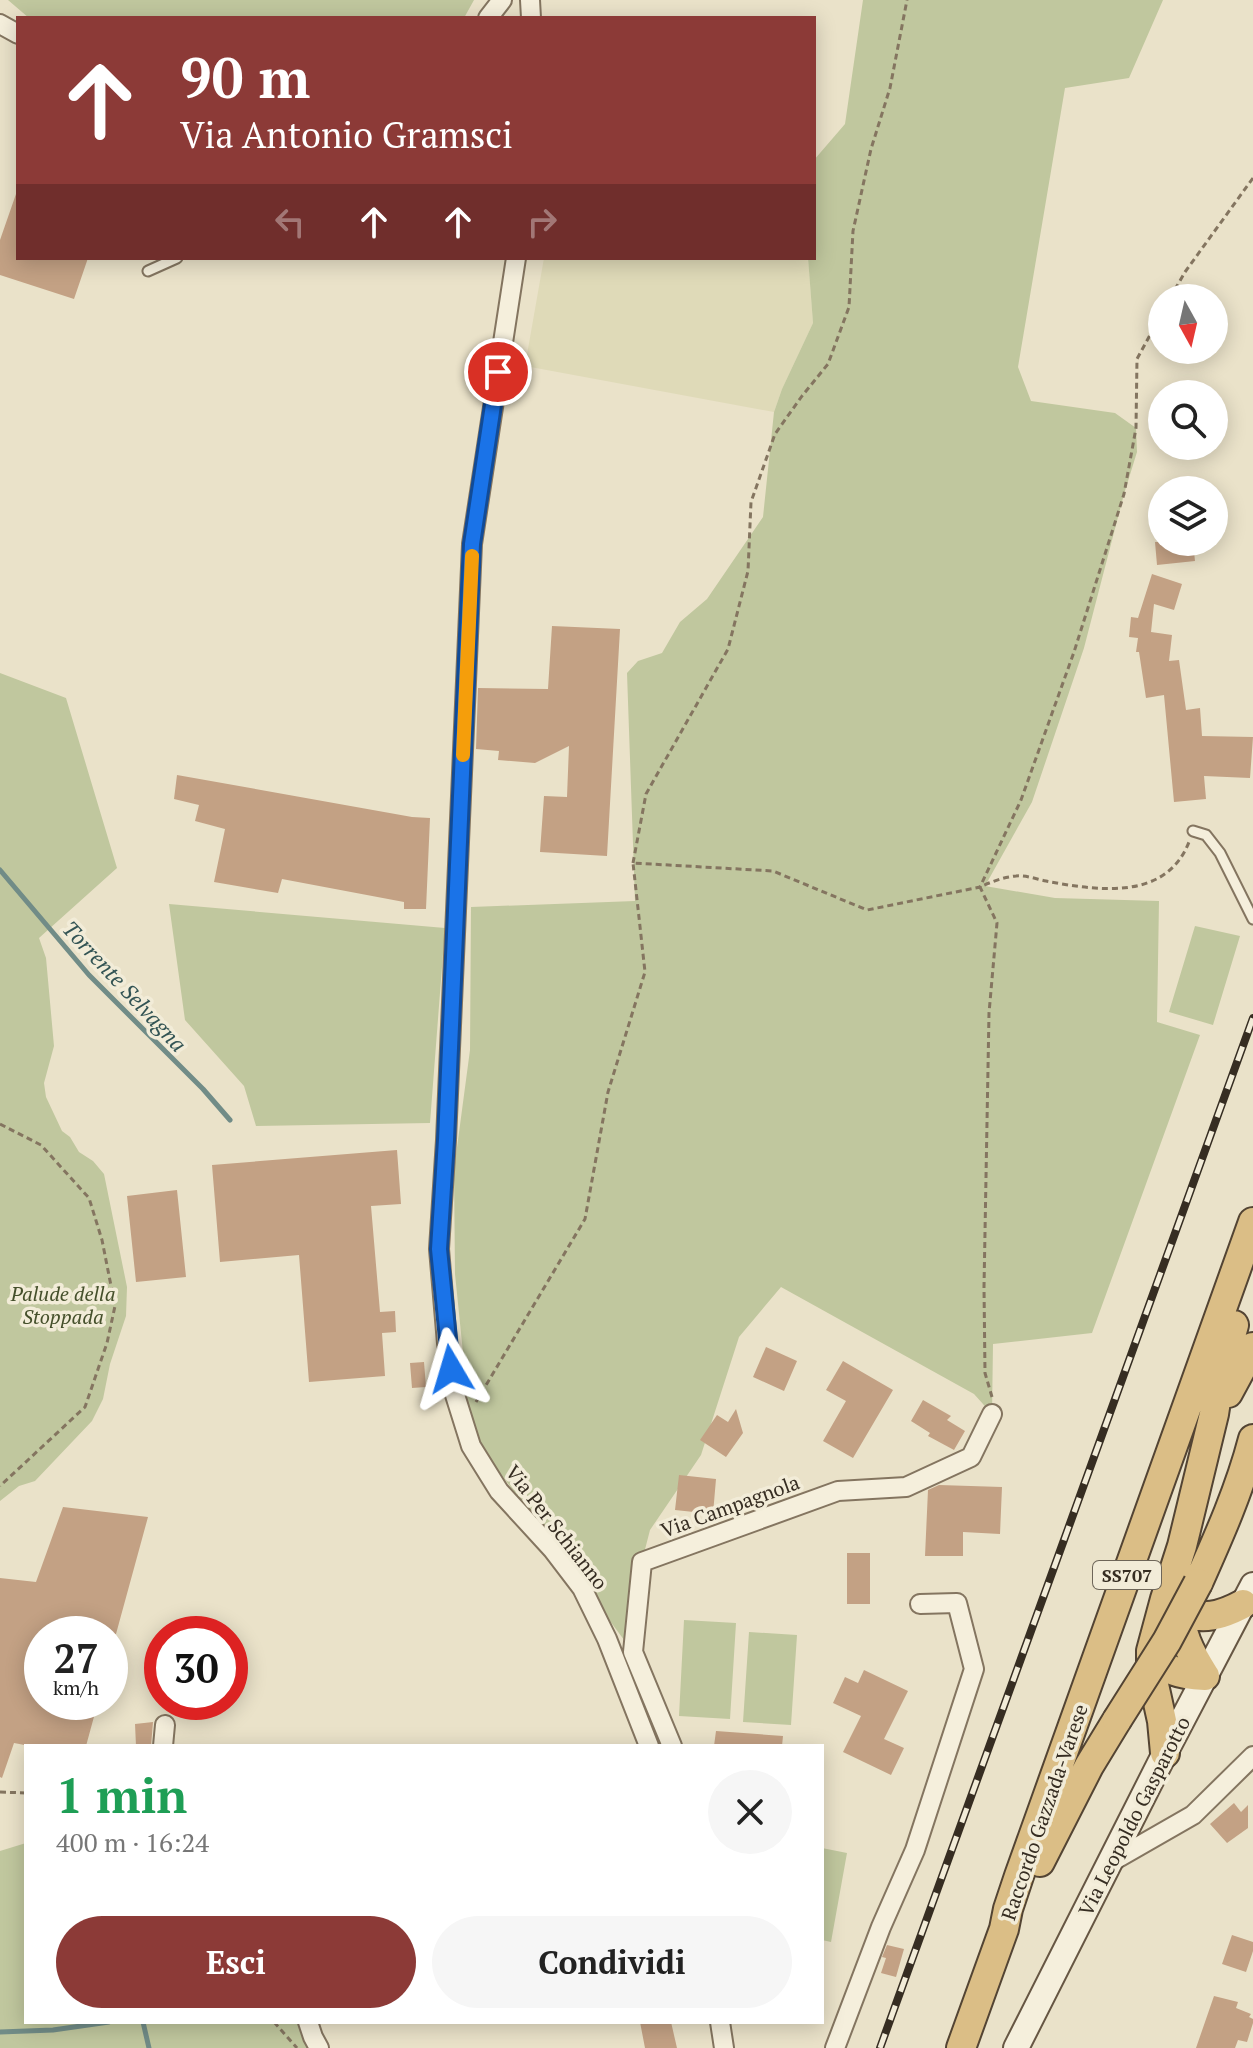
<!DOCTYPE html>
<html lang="it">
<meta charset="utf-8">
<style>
:root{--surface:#fff;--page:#f6f6f6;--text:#222;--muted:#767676;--accent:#8c3a37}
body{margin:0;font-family:"PT Serif",serif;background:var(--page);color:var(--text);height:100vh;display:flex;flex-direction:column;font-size:30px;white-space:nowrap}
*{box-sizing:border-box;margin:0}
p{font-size:26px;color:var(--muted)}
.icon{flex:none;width:44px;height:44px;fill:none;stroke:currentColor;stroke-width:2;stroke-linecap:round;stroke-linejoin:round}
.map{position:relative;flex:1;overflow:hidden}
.side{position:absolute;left:24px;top:1744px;width:800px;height:280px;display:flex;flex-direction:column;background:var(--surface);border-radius:0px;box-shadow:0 4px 20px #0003}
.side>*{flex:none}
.hud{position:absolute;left:16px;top:16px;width:800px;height:244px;border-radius:0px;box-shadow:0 4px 20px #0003;background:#8c3a37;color:#fff;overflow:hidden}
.needle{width:52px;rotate:172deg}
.tools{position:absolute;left:1148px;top:284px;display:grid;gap:16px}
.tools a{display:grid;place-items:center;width:80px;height:80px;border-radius:50%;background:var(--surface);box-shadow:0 4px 20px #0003;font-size:40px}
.speed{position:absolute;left:24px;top:1616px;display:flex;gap:16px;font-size:40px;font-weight:700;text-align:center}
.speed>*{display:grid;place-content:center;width:104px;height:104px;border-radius:50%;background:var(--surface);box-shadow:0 4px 20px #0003;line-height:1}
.speed small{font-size:20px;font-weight:400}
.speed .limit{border:12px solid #d22;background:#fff;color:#111}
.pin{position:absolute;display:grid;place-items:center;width:68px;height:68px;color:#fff;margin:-34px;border:4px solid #fff;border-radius:50%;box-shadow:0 2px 8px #0007}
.me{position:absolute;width:88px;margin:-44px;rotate:353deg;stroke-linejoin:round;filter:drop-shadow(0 0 6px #0008)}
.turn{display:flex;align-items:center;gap:28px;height:168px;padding:0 32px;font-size:36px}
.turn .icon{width:104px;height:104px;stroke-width:2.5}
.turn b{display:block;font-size:56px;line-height:68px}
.lanes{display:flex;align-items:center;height:76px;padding:0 32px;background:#0003;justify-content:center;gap:40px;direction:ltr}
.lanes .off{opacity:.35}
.round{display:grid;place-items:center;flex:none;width:84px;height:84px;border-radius:42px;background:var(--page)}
.headline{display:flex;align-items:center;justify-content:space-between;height:136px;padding:0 32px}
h1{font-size:48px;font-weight:700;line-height:60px;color:#1e9e55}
.primary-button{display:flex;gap:16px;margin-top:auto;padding:16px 32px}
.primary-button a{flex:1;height:92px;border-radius:48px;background:var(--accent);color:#fff;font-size:32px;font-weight:700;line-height:92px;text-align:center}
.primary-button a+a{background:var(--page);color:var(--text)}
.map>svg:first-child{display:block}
.farmland{fill:#dfdab8}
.green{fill:#c0c79e}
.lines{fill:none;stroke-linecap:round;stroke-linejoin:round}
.stream{stroke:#718c87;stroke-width:5}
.building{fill:#c3a184}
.service-casing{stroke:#847560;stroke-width:13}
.minor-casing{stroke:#847560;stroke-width:22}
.secondary-casing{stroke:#665643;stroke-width:28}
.trunk-casing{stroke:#534433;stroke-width:32}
.path{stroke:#847560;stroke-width:3;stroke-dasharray:6 4;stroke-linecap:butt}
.service{stroke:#f5efdc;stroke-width:9}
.minor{stroke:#f5efdc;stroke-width:18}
.secondary{stroke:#f5efdc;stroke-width:24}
.trunk{stroke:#dbbe86;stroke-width:28}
.rail-casing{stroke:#362d22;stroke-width:8}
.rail{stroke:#f2ecd8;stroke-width:5;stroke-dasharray:15;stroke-linecap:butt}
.trunk-bridge-casing{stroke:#534433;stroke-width:32;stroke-linecap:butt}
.trunk-bridge{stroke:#dbbe86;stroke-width:28}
.route-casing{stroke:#114b97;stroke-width:20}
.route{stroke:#1a73e8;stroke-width:14}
.slow{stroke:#f59e0b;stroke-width:14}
.labels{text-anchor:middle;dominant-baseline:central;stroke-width:7;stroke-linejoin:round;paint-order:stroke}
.shield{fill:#f2ecd8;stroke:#6e6659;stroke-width:2}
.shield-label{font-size:18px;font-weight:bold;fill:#362d22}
.park-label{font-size:20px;font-style:italic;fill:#45502b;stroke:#f2ecd8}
.street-label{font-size:20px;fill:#362d22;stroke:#f2ecd8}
.water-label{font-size:22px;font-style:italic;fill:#335454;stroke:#f2ecd8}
</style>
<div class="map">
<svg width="1253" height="2048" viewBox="0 0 1253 2048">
<rect width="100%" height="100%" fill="#eae2c9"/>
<!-- farmland -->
<path class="farmland" d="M544 258H808L813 323 782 389 774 412 525 366Z"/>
<!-- green -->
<path class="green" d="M8 0H474L464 18H29Z
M863 0H1163L1129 78 1065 88 1018 367 1031 401 1115 413 1136 428 1137 452 1124 494 1084 648 1032 802 985 886 1055 898 1159 901 1157 1022 1200 1035 1092 1333 993 1344 992 1414 974 1394 781 1287 739 1337 701 1455 650 1530 632 1600 633 1652 463 1423 466 1382 455 1274 454 1170 470 1050 471 907 635 901 627 673 638 661 662 653 680 622 707 599 763 517 774 412 782 389 813 323 808 258H814V160L845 124Z
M0 673 66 698 117 868 39 938 46 958 54 1046 44 1083 46 1097 62 1131 70 1137 79 1152 93 1161 104 1174 127 1287 126 1316 110 1364 103 1399 92 1421 35 1481 19 1486 0 1501Z
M169 904 445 928 430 1123 256 1126 244 1086 185 1020Z
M1195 926 1240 936 1213 1025 1169 1012Z
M684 1620 736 1623 730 1719 679 1716Z
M749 1632 797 1635 791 1725 743 1722Z
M26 1843V2022H311L319 2048H0V1851Z
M822 1848 847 1853 831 1942 822 1940Z"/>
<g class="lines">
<!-- stream -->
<path class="stream" d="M0 870 89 975 203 1089 230 1120
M143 2022 149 2048
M0 2032 53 2030 109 2022"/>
</g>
<!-- building -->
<path class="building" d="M16 194H18V258H88L74 299 0 275V240Z
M1155 542H1193L1195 561 1157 565Z
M1152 574 1182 584 1174 610 1154 604 1151 632 1172 635 1169 661 1179 660 1186 710 1200 708 1202 736 1253 737 1250 778 1204 776 1206 799 1174 802 1164 695 1146 698 1139 652H1136L1138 638 1129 637 1131 617 1138 618Z
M552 626 620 629 607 856 540 852 544 796 567 797 569 746 535 763 498 760 499 751 476 749 478 688 548 689Z
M177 775 412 817 430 818 426 909H404V902L282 879 278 893 214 882 225 829 195 821 199 805 174 799Z
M397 1150 401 1204 371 1206 380 1312 395 1311 396 1332 382 1333 385 1376 309 1382 299 1255 220 1262 212 1165Z
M177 1190 186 1277 136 1282 127 1196Z
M766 1347 797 1361 784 1391 753 1377Z
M843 1361 893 1390 853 1458 823 1441 846 1401 826 1390Z
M424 1362 426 1387 412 1388 410 1363Z
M923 1400 951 1416 947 1420 965 1431 954 1450 928 1436 930 1433 911 1421Z
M736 1409 743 1433 726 1457 700 1440 717 1415 728 1422Z
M679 1475 716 1479 713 1514 675 1510Z
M939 1485 1002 1487 1000 1534 963 1532V1556H925L928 1490Z
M63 1507 148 1517 116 1634H42V1702H98L86 1746H30L14 1743 2 1778 0 1777V1578L36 1582Z
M847 1553H870V1604H847Z
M864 1670 908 1691 884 1739 904 1748 891 1775 843 1752 861 1716 833 1703 845 1677 858 1683Z
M153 1722 151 1746H136L135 1724Z
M716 1731 783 1736 782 1746H714Z
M1234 1803 1241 1812 1248 1805V1828L1227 1843 1210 1824Z
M1232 1935 1253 1942V1951L1246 1972 1222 1964Z
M887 1945 904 1949 896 1977 881 1973 886 1958 882 1957Z
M1214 1996 1238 2002 1236 2008 1251 2014 1249 2017 1253 2019V2023L1247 2042 1238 2040 1235 2048H1196Z
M640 2022H671L677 2048H645Z"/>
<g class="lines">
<!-- service casing -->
<g class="service-casing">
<path id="service" d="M148 271 177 258
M1193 831 1206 835 1220 853 1253 919"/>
</g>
<!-- minor casing -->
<g class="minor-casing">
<path id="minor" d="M530 0 531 18
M488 18 502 0
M0 24 18 34
M516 258 472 544 446 1140 439 1249 447 1343 455 1395 471 1446 499 1491 553 1550 582 1588 607 1639 649 1746
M163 1746 165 1725
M672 1746 633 1652 642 1562 838 1491 906 1487 971 1457 992 1414
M1111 1862 1193 1815 1253 1756
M308 2022 313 2037 319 2048
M720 2022 724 2048
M835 2048 881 1927 915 1850 974 1669 957 1603 920 1604"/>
</g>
<!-- secondary casing -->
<g class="secondary-casing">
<path id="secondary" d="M1016 2048 1165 1753 1253 1585"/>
</g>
<!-- trunk casing -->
<g class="trunk-casing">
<path id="trunk" d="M1228 1393 1253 1347
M1198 1583C1219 1536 1240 1489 1253 1439
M1179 1603C1180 1633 1189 1651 1205 1676
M1180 1610C1201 1622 1223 1615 1243 1604
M1151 1651C1164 1672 1182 1675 1205 1676
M1165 1753 1162 1721 1151 1671V1651L1165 1599 1182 1546 1214 1414 1220 1375 1234 1325
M1040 1862 1089 1766 1117 1720
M961 2048 1004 1929 1008 1909 1019 1876 1253 1222"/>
</g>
<!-- path -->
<path class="path" d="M1170 298 1185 272 1253 178
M633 863 646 794 728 649 748 571 751 502 775 434 802 396 828 364 849 307 853 231 871 149 890 88 907 0
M0 1124 41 1145 89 1198 102 1240 115 1306 107 1343 85 1407 0 1486
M992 1397 985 1373 984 1287 989 1013 997 923 980 887C991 882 1003 877 1016 876 1026 875 1036 879 1046 881 1098 891 1166 901 1189 842
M476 1402 585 1219 608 1092 645 972 633 863 773 871 867 910 980 887 1021 800 1074 652 1124 494 1136 428 1137 359 1162 313
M0 1792 26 1793
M274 2022 297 2048"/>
<!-- service -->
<use href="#service" class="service"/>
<!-- minor -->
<use href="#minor" class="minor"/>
<!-- secondary -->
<use href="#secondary" class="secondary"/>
<!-- trunk -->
<use href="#trunk" class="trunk"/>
<!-- rail casing -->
<g class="rail-casing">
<path id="rail" d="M880 2048 1253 1018"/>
</g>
<!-- rail -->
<use href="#rail" class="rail"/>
<!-- trunk-bridge casing -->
<g class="trunk-bridge-casing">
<path id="trunk-bridge" d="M1117 1720 1167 1641 1198 1583"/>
</g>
<!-- trunk-bridge -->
<use href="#trunk-bridge" class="trunk-bridge"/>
</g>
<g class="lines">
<!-- route casing -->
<g class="route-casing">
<path id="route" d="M451 1369 439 1249 446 1140 472 544 498 372"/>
</g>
<!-- route -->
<use href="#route" class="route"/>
<!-- slow -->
<path class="slow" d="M463 755 472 556"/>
</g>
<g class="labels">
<!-- shield labels -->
<rect class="shield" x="1093" y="1561" width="68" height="28" rx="6"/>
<g class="shield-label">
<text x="1127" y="1575">SS707</text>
</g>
<!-- park labels -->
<g class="park-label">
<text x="63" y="1293">Palude della<tspan x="63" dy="23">Stoppada</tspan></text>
</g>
<!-- street labels -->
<g class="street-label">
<text transform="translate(730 1506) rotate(-20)">Via Campagnola</text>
<text transform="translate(557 1527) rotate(52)">Via Per Schianno</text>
<text transform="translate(1044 1812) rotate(-71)">Raccordo Gazzada-Varese</text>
<text transform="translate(1134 1816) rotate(-63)">Via Leopoldo Gasparotto</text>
</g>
<!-- water labels -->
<g class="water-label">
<text transform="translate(125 986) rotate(47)">Torrente Selvagna</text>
</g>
</g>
</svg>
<div class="tools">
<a><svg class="needle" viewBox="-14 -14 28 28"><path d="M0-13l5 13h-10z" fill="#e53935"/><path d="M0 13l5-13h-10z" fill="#767676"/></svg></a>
<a><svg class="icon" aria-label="search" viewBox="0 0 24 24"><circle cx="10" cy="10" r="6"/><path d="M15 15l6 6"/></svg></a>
<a><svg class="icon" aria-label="layers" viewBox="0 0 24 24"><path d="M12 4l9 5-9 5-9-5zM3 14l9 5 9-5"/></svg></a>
</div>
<div class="speed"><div>27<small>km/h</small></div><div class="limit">30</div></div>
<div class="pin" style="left:498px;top:372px;background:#d93025"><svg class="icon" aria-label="arrive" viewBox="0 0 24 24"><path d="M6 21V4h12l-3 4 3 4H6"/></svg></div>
<svg class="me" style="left:451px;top:1369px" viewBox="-20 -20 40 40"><path d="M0-17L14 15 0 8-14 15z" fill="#1a73e8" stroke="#fff" stroke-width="4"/></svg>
<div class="hud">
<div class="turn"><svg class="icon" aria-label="ahead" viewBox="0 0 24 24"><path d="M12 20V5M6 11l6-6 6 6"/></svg><div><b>90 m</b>Via Antonio Gramsci</div></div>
<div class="lanes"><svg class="icon off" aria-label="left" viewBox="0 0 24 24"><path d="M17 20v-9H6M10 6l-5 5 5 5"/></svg><svg class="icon" aria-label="ahead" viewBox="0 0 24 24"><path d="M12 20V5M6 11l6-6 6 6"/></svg><svg class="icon" aria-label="ahead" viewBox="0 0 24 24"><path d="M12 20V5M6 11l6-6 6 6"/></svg><svg class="icon off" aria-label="right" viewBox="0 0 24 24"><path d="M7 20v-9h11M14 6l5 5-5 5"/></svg></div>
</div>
<section class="side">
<div class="headline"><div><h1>1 min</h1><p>400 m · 16:24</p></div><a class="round"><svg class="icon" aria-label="close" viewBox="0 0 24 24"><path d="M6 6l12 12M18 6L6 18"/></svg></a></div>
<div class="primary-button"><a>Esci</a><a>Condividi</a></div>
</section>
</div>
